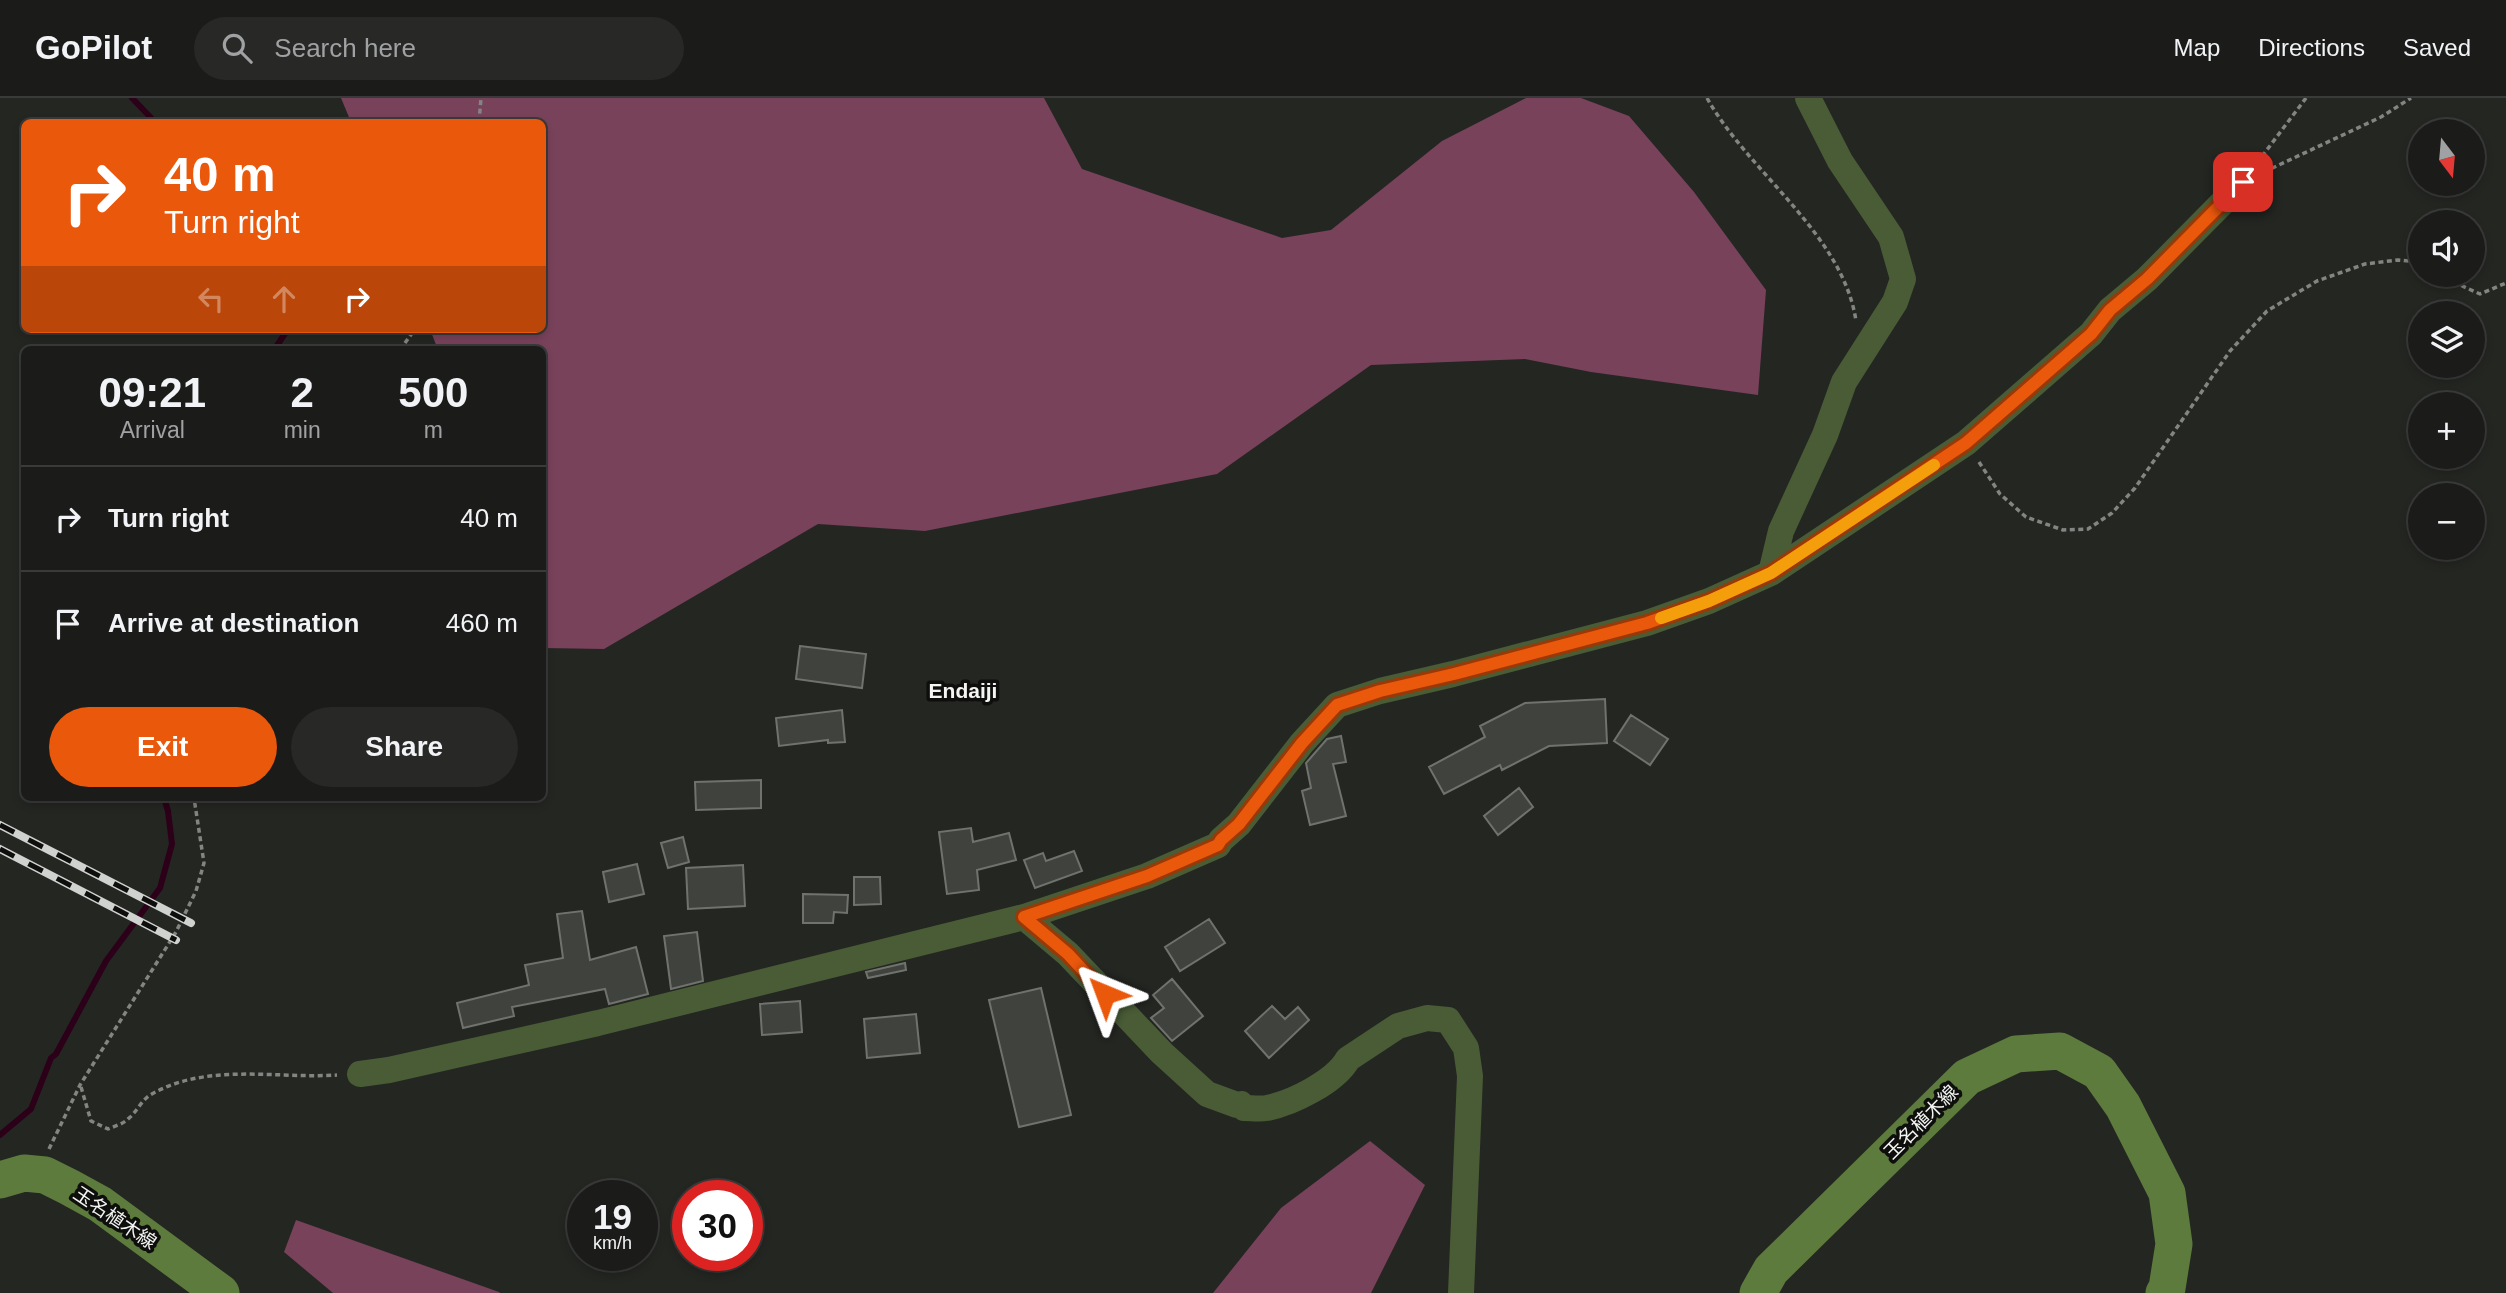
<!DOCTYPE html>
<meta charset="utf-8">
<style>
:root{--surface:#1b1c1a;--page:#282927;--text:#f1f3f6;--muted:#a0a1a2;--line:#393a39;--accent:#ea580c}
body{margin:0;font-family:Arial,"Noto Sans JP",sans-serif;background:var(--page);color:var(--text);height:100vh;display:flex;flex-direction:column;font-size:26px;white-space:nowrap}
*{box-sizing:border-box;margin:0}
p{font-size:23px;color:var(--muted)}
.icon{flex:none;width:38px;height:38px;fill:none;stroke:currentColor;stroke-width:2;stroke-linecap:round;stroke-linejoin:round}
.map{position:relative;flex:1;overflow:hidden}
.sheet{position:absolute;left:21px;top:248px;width:525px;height:455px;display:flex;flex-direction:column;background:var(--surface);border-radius:10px;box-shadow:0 4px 10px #0003,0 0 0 2px var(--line)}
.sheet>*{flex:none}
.guide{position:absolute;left:21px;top:21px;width:525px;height:214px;border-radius:10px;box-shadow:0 4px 10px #0003,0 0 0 2px var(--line);background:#ea580c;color:#fff;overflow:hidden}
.needle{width:46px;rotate:164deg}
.fabs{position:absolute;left:2408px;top:21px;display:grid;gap:14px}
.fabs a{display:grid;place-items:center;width:77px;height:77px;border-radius:50%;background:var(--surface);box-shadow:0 4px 10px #0003,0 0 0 2px var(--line);font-size:35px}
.speed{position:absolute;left:567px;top:1082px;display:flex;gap:14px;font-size:35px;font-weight:700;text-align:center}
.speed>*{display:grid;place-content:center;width:91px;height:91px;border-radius:50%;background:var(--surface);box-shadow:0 4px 10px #0003,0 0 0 2px var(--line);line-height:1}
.speed small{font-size:18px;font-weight:400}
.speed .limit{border:10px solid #d22;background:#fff;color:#111}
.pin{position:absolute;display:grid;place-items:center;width:60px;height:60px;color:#fff;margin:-30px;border-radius:14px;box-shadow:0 4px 10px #0006}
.me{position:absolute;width:77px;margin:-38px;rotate:316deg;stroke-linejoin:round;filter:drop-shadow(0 0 5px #0008)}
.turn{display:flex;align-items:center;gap:24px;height:147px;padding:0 28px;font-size:32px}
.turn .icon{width:91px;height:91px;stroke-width:2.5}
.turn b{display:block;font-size:49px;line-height:60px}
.lanes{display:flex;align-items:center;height:66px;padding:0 28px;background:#0003;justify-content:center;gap:35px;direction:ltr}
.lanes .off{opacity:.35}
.eta{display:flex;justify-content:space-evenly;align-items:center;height:119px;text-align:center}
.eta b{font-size:42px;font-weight:600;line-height:49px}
.cta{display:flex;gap:14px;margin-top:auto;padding:14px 28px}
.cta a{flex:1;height:80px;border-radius:42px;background:var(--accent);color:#fff;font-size:28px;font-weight:600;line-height:80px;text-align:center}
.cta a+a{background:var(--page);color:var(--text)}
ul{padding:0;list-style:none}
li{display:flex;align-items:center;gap:21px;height:105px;padding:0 28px;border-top:2px solid var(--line)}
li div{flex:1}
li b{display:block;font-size:26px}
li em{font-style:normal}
header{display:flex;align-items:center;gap:42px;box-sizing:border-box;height:98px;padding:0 35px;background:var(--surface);border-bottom:2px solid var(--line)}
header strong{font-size:33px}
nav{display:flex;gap:38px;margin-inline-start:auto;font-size:24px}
.search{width:490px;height:63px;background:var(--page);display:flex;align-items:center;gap:18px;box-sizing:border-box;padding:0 24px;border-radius:38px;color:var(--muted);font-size:26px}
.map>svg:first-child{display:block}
.forest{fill:#78425a}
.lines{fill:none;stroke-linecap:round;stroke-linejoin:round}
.stream{stroke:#2c0018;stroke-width:6}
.building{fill:#40423e;stroke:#6f726d;stroke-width:2}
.path{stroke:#838582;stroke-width:3.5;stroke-dasharray:5 3.5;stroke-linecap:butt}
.street{stroke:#495c36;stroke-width:26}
.secondary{stroke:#5d7b3c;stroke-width:37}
.rail-casing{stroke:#d0d2cf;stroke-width:8}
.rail{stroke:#0e0f0d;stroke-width:5;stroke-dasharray:16;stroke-linecap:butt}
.route-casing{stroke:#983908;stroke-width:18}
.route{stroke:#ea580c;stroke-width:12}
.slow{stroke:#f59e0b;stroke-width:12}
.labels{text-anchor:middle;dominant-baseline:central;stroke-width:7;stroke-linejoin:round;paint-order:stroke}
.street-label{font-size:19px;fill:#f3f5f2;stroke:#0e0f0d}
.neighbourhood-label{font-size:21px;font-weight:bold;fill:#f3f5f2;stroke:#0e0f0d}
</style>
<header>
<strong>GoPilot</strong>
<div class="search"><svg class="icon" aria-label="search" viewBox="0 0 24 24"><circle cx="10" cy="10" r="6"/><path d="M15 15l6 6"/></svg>Search here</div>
<nav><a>Map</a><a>Directions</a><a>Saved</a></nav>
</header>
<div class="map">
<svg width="2506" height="1195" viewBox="0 0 2506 1195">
<rect width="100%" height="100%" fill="#242622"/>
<!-- forest -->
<path class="forest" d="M341 0H1044L1082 71 1282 140 1331 132 1442 43 1526 0H1581L1629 18 1694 94 1766 192 1758 297 1591 274 1525 261 1371 267 1217 376 925 433 818 426 604 551 543 550 542 252H438L430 231H542V24H351Z
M1370 1043 1425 1087 1371 1195H1213L1281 1110Z
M296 1122 499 1194 500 1195H333L284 1154Z"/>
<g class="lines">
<!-- stream -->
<path class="stream" d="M132 0 155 24
M274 252 288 231
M0 1037 31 1011 51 960 56 956 106 863 160 790 172 746 168 713 164 700"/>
</g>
<!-- building -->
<path class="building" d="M800 548 866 556 862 590 796 581Z
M1605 601 1607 645 1549 648 1502 672 1500 667 1444 696 1429 669 1485 639 1480 628 1525 605Z
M842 612 845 644 828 645V642L779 648 776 620Z
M1631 617 1668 641 1650 667 1614 643Z
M1341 638 1346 664 1333 666 1346 718 1310 727 1302 693 1311 690 1306 665 1327 641Z
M761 682V710L696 712 695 684Z
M1519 690 1533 709 1498 737 1484 718Z
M971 730 973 744 1009 735 1016 762 977 772 979 792 947 796 939 734Z
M683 739 689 764 668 770 661 745Z
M1074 753 1082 773 1035 790 1024 762 1043 755 1046 763Z
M637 766 644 796 609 804 603 774Z
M743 767 745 808 688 811 686 770Z
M854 779H880L881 806 854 807Z
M803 796 848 797 847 815 834 814 833 825H803Z
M582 813 590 862 636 849 648 896 609 906 605 891 512 909 514 918 463 930 457 905 529 887 525 867 563 860 557 816Z
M1209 821 1225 845 1180 873 1165 849Z
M697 834 703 883 671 891 664 838Z
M905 865 906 872 868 880 866 874Z
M1172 881 1203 918 1172 943 1151 920 1164 910 1153 897Z
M1041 890 1071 1017 1019 1029 989 902Z
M800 903 802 934 762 937 760 906Z
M1272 908 1285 921 1298 909 1309 922 1269 960 1245 933Z
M916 916 920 955 867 960 864 921Z"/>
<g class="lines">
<!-- path -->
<path class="path" d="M1707 0C1749 75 1843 136 1856 223
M479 24 481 0
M2257 65 2306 0
M2264 74 2381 19 2411 0
M2448 177 2458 186 2480 196 2506 185
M400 252 415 231
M1979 364 2000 396 2026 419 2063 432 2088 431 2112 415 2135 390 2230 253 2267 213 2317 183 2365 166 2398 162 2420 164
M81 989 91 1023 108 1031C115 1028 123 1026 128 1021 136 1015 141 1003 150 997 207 964 274 981 337 977
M49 1051 80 987 176 834 196 793 204 765 194 700"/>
<!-- street -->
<path class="street" d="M1771 475 1781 433 1825 337 1844 284 1895 204 1903 181 1891 139 1840 63 1808 0
M1024 819 1068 856 1162 955 1207 996 1237 1007 1241 1006 1244 1010C1251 1010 1260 1011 1267 1010 1292 1005 1335 984 1348 961L1398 928 1427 920 1448 922 1466 950 1470 978 1461 1195
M360 976 389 972 598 925 1024 819 1147 778 1218 747 1221 742 1239 726 1302 645 1337 607 1380 593 1453 576 1647 525 1709 503 1771 475 1966 345 2091 236 2110 212 2147 181 2243 84"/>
<!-- secondary -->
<path class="secondary" d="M0 1082 24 1075 45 1077 69 1089 100 1106 221 1195
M1758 1195 1771 1172 1967 979 2016 956 2060 953 2099 974 2123 1008 2167 1095 2174 1146 2167 1190 2164 1195"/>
<!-- rail casing -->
<g class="rail-casing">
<path id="rail" d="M0 727 191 825
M0 751 176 842"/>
</g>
<!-- rail -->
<use href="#rail" class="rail"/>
</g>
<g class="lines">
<!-- route casing -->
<g class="route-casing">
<path id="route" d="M1105 896 1068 856 1024 819 1147 778 1218 747 1221 742 1239 726 1302 645 1337 607 1380 593 1454 576 1647 525 1709 503 1771 475 1966 345 2091 236 2110 212 2147 181 2243 84"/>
</g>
<!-- route -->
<use href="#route" class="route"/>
<!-- slow -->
<path class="slow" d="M1661 520 1709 503 1771 475 1934 367"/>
</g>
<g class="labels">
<!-- street labels -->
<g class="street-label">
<text transform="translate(1921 1024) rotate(-45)">玉名植木線</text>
<text transform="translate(115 1120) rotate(34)">玉名植木線</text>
</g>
<!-- neighbourhood labels -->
<g class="neighbourhood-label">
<text x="963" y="592">Endaiji</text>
</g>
</g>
</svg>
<div class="fabs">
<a><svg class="needle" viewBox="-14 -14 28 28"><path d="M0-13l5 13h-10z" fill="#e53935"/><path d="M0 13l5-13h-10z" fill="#a0a1a2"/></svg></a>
<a><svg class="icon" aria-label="sound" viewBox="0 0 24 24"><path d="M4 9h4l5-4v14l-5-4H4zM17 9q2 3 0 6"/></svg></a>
<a><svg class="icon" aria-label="layers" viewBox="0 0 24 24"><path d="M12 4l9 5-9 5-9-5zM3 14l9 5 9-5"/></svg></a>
<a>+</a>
<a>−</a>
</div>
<div class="speed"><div>19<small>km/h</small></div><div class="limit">30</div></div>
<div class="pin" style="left:2243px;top:84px;background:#d93025"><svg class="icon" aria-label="arrive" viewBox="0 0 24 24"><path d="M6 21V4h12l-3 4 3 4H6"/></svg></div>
<svg class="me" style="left:1105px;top:896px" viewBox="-20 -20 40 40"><path d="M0-17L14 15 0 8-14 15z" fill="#ea580c" stroke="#fff" stroke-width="4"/></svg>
<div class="guide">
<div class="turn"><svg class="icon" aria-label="right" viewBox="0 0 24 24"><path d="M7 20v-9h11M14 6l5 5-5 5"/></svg><div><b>40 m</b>Turn right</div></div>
<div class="lanes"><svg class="icon off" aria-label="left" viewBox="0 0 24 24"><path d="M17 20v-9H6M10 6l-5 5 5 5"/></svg><svg class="icon off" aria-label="ahead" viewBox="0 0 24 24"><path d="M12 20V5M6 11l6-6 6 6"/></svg><svg class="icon" aria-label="right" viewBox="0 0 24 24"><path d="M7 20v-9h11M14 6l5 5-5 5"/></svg></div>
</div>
<section class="sheet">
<div class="eta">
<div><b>09:21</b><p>Arrival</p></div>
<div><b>2</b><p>min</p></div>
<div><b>500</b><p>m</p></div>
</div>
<ul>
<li><svg class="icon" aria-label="right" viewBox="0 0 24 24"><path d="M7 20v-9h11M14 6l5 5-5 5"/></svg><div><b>Turn right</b></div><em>40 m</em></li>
<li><svg class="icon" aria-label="arrive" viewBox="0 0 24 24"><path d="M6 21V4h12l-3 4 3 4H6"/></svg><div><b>Arrive at destination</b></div><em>460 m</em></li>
</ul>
<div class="cta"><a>Exit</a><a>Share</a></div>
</section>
</div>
